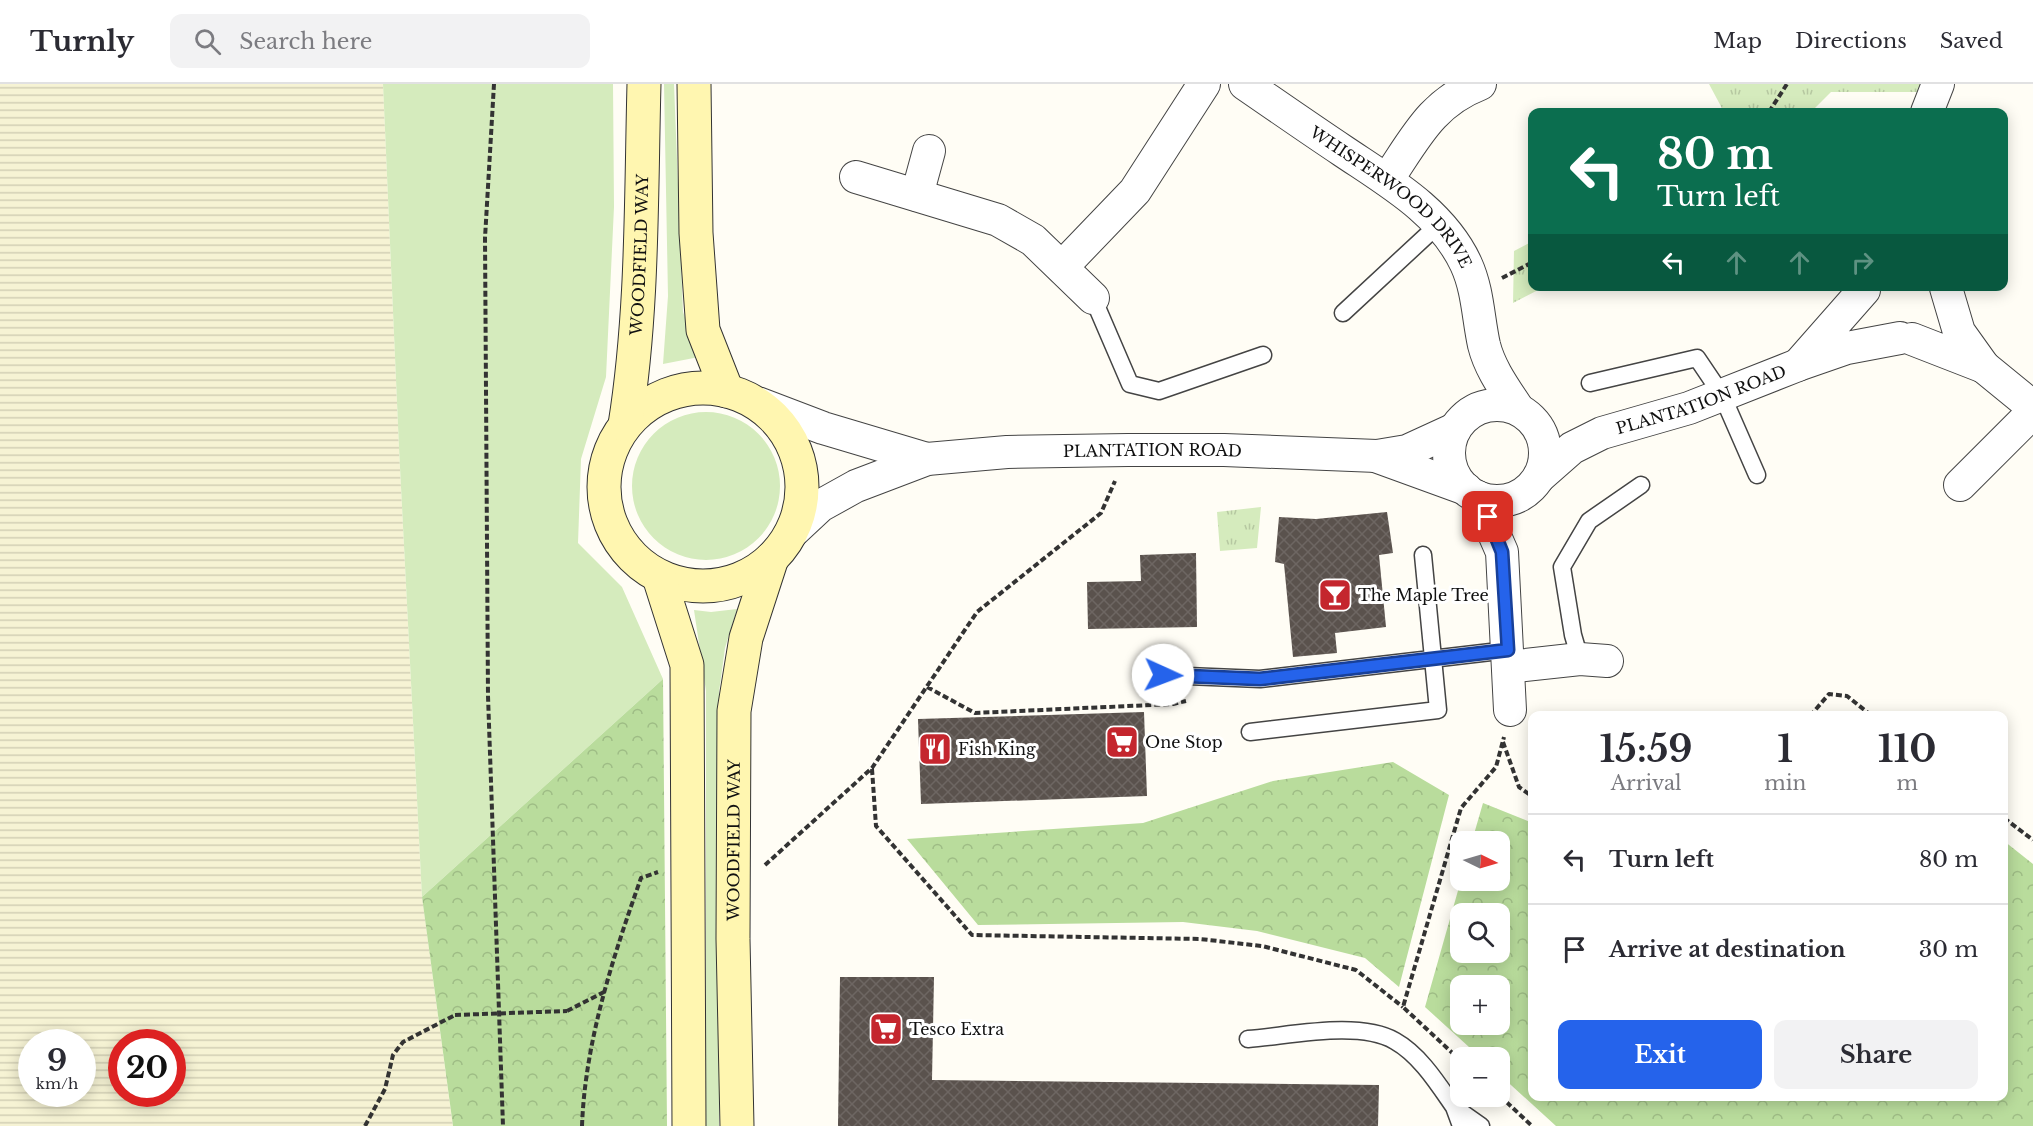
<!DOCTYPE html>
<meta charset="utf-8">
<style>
:root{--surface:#fff;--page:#f2f2f3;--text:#2b2b33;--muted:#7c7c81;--line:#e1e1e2;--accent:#2563eb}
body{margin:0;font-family:"Libre Baskerville",serif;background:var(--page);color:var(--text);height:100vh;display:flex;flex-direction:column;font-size:22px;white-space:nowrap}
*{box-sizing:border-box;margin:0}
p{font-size:20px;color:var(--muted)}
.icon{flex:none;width:33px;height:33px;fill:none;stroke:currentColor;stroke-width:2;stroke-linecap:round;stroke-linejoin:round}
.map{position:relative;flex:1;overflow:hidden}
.sheet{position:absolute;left:1528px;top:627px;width:480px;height:390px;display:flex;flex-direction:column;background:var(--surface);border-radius:12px;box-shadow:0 3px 15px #0003}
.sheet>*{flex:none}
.hud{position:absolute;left:1528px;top:24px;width:480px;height:183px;border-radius:12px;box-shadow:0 3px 15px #0003;background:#0b6e4f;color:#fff;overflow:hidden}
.needle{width:39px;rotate:95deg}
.fabs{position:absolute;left:1450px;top:747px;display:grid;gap:12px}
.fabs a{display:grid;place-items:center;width:60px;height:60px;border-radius:12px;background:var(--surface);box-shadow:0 3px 15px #0003;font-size:30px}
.speed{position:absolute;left:18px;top:945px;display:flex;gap:12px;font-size:30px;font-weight:700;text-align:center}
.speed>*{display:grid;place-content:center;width:78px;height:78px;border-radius:50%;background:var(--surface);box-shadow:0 3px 15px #0003;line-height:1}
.speed small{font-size:15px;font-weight:400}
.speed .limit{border:9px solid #d22;background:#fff;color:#111}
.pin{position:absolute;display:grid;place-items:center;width:51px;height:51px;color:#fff;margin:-26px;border-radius:12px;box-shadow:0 3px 9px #0006}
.me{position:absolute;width:66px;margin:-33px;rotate:92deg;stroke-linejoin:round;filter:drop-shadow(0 0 4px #0008)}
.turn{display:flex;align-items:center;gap:21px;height:126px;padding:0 30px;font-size:27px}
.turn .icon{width:78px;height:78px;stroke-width:2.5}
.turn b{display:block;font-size:42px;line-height:51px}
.lanes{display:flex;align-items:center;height:57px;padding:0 30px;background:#0003;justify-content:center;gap:30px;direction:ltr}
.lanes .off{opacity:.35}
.eta{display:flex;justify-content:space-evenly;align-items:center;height:102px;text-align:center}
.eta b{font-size:36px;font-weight:700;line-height:42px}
.button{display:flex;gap:12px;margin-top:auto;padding:12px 30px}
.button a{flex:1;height:69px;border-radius:12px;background:var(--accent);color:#fff;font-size:24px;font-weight:700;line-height:69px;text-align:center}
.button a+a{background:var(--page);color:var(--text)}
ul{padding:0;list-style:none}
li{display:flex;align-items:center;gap:18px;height:90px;padding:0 30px;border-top:2px solid var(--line)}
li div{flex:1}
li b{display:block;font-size:22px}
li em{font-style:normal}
header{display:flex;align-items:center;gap:36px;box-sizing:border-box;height:84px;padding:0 30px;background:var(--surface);border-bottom:2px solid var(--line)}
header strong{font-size:28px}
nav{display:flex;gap:33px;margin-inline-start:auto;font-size:21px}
.search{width:420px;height:54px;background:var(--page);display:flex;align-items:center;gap:15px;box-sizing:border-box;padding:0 21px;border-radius:12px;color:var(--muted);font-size:22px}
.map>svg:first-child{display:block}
.farmland{fill:url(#farmland-rules);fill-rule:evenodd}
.grass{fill:#d5ebbd}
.forest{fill:url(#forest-crowns);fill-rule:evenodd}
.park{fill:url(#park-tufts)}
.building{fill:url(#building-cross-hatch)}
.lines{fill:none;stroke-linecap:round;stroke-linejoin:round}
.lane-casing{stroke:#444;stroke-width:19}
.street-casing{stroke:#444;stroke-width:34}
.secondary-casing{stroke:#333;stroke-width:35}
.path{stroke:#333;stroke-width:4;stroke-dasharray:6 3;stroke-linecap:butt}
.lane{stroke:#fff;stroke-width:16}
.street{stroke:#fff;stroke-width:32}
.secondary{stroke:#fff6b0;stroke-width:33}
.path-bridge{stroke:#333;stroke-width:4;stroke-dasharray:6 3;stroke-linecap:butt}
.route-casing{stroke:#184099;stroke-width:15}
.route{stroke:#2563eb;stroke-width:10}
.labels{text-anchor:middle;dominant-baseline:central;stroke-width:6;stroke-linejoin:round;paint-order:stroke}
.street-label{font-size:16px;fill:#111;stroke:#fff}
.poi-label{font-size:16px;fill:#111;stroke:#fff;text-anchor:start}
</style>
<header>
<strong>Turnly</strong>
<div class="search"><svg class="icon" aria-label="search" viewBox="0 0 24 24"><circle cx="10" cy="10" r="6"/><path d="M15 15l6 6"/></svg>Search here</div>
<nav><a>Map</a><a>Directions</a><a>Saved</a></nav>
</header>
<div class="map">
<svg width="2033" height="1042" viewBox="0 0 2033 1042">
<defs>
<pattern id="farmland-rules" width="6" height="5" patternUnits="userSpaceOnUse" patternTransform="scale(1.5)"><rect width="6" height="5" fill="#f6f3d4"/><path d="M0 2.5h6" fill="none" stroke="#d2cfb5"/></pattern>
<pattern id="forest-crowns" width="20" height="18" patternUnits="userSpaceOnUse" patternTransform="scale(1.5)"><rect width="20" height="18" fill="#b9dc9c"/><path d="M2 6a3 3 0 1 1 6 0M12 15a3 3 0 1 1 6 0" fill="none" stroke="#9ebc85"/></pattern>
<pattern id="park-tufts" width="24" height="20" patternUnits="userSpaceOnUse" patternTransform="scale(1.5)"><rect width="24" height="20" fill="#d5ebbd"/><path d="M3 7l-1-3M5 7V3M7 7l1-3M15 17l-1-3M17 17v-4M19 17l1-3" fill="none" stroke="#b6c8a1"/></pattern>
<pattern id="building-cross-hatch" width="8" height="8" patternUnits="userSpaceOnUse" patternTransform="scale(1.5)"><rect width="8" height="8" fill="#5a524d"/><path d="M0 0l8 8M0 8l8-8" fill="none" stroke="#6d6662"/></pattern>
</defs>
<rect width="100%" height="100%" fill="#fffdf5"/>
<!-- farmland -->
<path class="farmland" d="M0 0H383L399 364 422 813 453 1042H0ZM32 958H82V1010H32ZM122 958H172V1010H122Z"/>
<!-- grass -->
<path class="grass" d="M383 0H613L614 123 606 293 581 375 578 459 622 503 663 595 422 813 399 364Z
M664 0H674L683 228 699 273 663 280 668 212Z
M632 402a74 74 0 1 1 148 0a74 74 0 1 1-148 0Z
M737 525 725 564 719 608V1042H706V607L694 526 711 528Z"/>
<!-- forest -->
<path class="forest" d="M663 595 667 1042H453L422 813Z
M1393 678 1449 711 1399 903 1365 874 1257 847 1183 838 978 841 907 755 1143 739 1273 697Z
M1483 719 1533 739V1012H2004V757L2033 780V1042H1556L1500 991V974L1480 973 1425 923 1461 796H1500V758L1472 757ZM1461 830H1500V868H1461ZM1461 902H1500V940H1461Z"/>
<!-- park -->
<path class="park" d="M1709 0H1923L1918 8H1831L1811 28H1724Z
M1533 157V202L1544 203 1513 219 1514 167Z
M1261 423 1257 464 1220 467 1217 428Z"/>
<!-- building -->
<path class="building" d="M1387 428 1393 469 1379 471 1386 543 1335 549 1337 569 1293 573 1284 480 1275 478 1279 433 1316 435Z
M1196 469 1197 543 1088 545 1087 498 1141 497 1140 471Z
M1144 628 1147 712 921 720 918 635Z
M840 893H934L932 996 1379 1001 1378 1042H838Z"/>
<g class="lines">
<!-- lane casing -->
<g class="lane-casing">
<path id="lane" d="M1093 214 1130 300 1159 307 1263 271
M1343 229 1439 140
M1590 299 1697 274 1722 311 1757 391
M1580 575 1573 551 1562 483 1589 437 1641 401
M1163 591 1260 595 1508 566
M1250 648 1438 626 1423 471
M1248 955C1289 952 1359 936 1395 957 1420 971 1438 1000 1454 1023
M1461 1042 1454 1023 1481 1042"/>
</g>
<!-- street casing -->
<g class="street-casing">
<g id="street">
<path id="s1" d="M1245 0C1277 22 1310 45 1343 67 1389 98 1442 128 1466 180 1478 206 1478 234 1484 261 1490 285 1505 305 1518 325"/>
<path d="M1927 28 1938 0"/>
<path d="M856 93 998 136 1033 156 1093 214"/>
<path d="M1387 96C1415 55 1431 19 1480 0"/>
<path d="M917 111 929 67"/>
<path d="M1062 183 1135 107 1204 0"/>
<path d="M1864 206 1798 281 1847 264 1900 254"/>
<path d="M1912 255 1984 283 1959 248 1946 204"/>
<path d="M1984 283 2033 323"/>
<path d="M760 320 823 344 927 375"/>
<circle cx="1497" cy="369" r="48"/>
<path d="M1378 373 1466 405"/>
<path id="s2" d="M1539 393 1572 364 1602 349 1689 324 1798 281"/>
<path d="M1960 401 2033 328"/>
<path d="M1478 413 1502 468 1510 626"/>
<path id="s3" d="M790 450 820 422 856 402 927 375 1007 368 1128 366H1224L1377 372 1407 367 1455 345"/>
<path d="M1508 583 1580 575 1607 577"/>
</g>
</g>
<!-- secondary casing -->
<g class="secondary-casing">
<g id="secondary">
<path d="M694 0 696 149 703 246 727 307"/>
<circle cx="703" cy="403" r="99"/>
<path id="s4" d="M625 341C643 228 641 114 644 0"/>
<path d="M659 493 687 581 689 1042"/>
<path id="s5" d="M737 1042 733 855 734 627 746 554 772 474"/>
</g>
</g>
<!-- path -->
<path class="path" d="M494 0 485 154 488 612 503 1042
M1769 28 1787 0
M1502 194 1533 178
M927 603 975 629 1173 620 1186 617
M1810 632 1829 610 1847 612 1872 632
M1503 658 1519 703 1533 713
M872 685 876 742 972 851 1200 855 1262 862 1356 886 1403 923
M2004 734 2033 756
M765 781 872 684 977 528 1101 429 1115 397
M567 927 604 908
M1461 977 1403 923 1461 724 1496 683 1504 653
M1500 1012 1532 1042
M365 1042 385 1005 393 971 403 958 455 931
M582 1042C585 958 613 873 641 794L658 788"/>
<!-- lane -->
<use href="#lane" class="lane"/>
<!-- street -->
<use href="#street" class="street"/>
<!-- secondary -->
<use href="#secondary" class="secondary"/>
<!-- path-bridge -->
<path class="path-bridge" d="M455 931 567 927"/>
</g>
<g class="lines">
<!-- route casing -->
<g class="route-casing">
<path id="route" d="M1163 591 1260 595 1508 566 1502 468 1488 433"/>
</g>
<!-- route -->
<use href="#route" class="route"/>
</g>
<!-- icons -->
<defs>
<g id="bar-square" transform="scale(1.725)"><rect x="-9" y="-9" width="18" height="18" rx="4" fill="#c4262e" stroke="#fff"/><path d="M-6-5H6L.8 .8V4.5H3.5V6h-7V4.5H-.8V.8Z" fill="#fff"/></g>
<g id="supermarket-square" transform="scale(1.725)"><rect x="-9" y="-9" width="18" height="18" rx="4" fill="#c4262e" stroke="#fff"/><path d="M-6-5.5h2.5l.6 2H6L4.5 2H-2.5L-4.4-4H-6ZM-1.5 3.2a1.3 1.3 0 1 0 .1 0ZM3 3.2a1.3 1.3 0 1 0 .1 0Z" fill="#fff"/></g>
<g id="restaurant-square" transform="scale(1.725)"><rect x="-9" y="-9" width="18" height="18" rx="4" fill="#c4262e" stroke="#fff"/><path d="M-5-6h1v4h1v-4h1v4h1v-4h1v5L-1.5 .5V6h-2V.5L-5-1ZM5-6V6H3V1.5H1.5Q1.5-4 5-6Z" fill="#fff"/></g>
</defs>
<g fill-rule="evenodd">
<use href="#bar-square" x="1335" y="511"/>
<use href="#supermarket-square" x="1122" y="658"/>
<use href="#restaurant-square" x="935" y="665"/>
<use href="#supermarket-square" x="886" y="945"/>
</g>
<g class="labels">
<!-- street labels -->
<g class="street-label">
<text stroke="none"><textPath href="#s1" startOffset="186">WHISPERWOOD DRIVE</textPath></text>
<text stroke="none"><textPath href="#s4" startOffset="171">WOODFIELD WAY</textPath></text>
<text stroke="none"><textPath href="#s2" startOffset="182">PLANTATION ROAD</textPath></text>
<text stroke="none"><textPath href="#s3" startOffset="384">PLANTATION ROAD</textPath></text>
<text stroke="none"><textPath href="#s5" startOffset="286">WOODFIELD WAY</textPath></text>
</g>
<!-- poi labels -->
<g class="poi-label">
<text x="1358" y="511">The Maple Tree</text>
<text x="1145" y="658">One Stop</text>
<text x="958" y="665">Fish King</text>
<text x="909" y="945">Tesco Extra</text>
</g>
</g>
</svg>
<div class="fabs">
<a><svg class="needle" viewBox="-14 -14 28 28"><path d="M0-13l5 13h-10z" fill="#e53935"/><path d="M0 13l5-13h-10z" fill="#7c7c81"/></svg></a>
<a><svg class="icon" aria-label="search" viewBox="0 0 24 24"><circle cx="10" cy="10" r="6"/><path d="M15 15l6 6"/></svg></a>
<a>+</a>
<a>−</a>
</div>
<div class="speed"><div>9<small>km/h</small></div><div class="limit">20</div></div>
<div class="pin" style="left:1488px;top:433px;background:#d93025"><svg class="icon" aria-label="arrive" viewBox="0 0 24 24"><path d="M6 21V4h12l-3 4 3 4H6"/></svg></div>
<svg class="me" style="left:1163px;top:591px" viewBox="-20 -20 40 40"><circle r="19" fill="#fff"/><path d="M0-13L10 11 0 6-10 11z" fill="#2563eb"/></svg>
<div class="hud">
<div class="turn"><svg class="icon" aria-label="left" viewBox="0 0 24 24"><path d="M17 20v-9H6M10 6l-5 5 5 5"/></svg><div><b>80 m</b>Turn left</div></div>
<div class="lanes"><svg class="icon" aria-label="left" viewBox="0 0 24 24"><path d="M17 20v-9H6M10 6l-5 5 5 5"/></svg><svg class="icon off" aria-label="ahead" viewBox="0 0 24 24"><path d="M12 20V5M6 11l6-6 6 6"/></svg><svg class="icon off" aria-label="ahead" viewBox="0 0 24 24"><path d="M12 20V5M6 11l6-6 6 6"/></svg><svg class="icon off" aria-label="right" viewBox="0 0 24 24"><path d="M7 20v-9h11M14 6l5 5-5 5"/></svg></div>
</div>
<section class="sheet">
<div class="eta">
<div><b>15:59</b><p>Arrival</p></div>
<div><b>1</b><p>min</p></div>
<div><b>110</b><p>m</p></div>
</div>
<ul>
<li><svg class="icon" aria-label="left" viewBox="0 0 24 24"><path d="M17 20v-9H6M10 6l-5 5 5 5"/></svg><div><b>Turn left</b></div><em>80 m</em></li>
<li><svg class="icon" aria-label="arrive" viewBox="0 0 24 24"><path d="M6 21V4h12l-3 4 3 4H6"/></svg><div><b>Arrive at destination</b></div><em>30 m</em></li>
</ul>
<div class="button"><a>Exit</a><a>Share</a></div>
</section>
</div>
